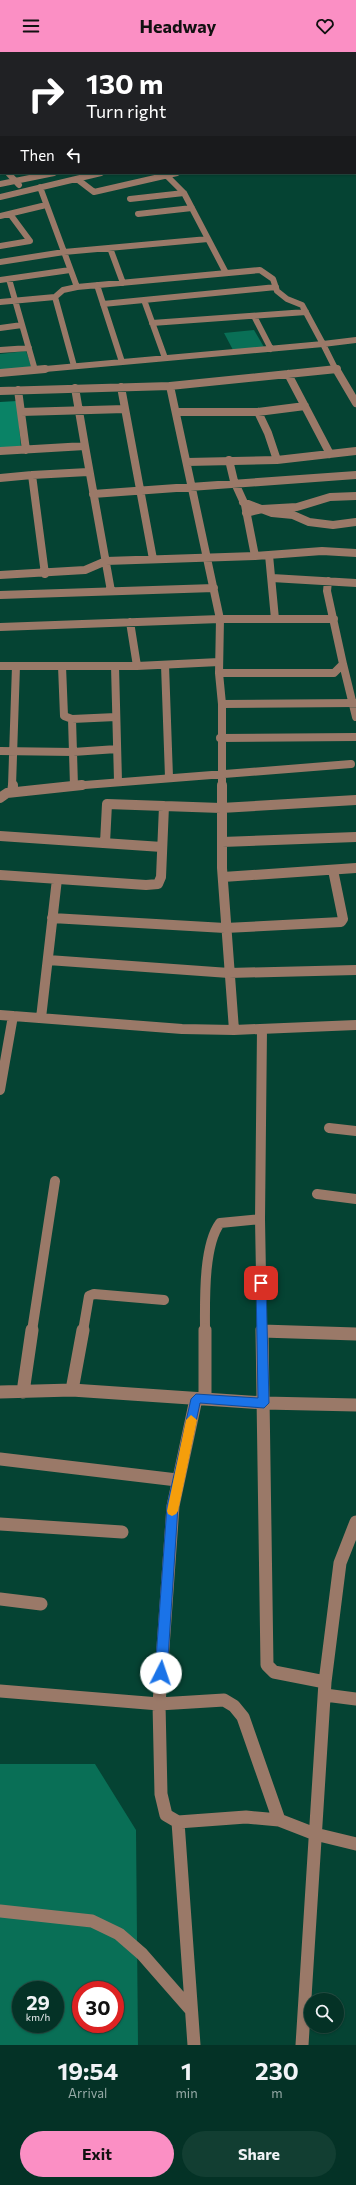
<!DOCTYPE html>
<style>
:root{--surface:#043226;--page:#123e32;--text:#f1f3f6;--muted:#97aaa7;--line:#254d43;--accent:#fb8fc4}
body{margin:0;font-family:Commissioner,sans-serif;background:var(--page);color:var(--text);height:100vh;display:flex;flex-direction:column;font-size:15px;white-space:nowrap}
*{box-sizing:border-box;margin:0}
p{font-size:13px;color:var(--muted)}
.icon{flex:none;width:22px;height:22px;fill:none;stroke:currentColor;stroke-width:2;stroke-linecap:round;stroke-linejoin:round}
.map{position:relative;height:1993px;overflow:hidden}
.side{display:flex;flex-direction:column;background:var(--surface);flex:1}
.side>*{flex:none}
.hud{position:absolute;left:0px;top:0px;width:356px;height:122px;box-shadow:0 1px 3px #0004,0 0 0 1px var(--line);background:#202124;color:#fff;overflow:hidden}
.controls{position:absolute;left:304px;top:1941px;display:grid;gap:8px}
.controls a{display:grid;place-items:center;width:40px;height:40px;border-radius:50%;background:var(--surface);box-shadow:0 1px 3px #0004,0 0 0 1px var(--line);font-size:20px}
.speed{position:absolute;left:12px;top:1929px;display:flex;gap:8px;font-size:20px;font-weight:700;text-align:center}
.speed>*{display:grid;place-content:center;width:52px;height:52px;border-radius:50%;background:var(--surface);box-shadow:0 1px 3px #0004,0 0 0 1px var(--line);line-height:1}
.speed small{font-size:10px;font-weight:400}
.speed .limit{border:6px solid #d22;background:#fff;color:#111}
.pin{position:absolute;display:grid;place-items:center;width:34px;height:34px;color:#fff;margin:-17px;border-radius:8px;box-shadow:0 2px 6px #0006}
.me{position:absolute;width:44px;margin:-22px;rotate:4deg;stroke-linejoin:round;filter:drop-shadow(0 0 3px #0008)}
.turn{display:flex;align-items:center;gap:14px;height:84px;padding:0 20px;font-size:18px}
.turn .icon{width:52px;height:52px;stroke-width:2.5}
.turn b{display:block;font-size:28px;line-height:34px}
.then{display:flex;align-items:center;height:38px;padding:0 20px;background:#0003;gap:8px;font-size:15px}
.eta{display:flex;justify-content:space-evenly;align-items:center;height:68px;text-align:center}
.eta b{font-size:24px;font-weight:700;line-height:28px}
.button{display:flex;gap:8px;margin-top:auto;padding:8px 20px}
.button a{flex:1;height:46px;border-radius:24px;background:var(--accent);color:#111;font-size:16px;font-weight:700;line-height:46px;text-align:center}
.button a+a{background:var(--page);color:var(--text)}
header{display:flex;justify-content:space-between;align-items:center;height:52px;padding:0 20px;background:var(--accent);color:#111;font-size:18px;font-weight:700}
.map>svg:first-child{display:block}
.green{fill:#096f56;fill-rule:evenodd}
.forest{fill:#0a8366}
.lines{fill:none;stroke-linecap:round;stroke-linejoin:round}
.minor-far3{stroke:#9a7968;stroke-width:6}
.minor-far2{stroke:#9a7968;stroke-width:8}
.minor-far1{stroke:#9a7968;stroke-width:10}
.minor{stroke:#9a7968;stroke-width:13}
.route{fill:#1a73e8;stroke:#114b97}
.slow{fill:#f59e0b}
</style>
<header><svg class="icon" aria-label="menu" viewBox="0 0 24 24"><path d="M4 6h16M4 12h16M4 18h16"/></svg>Headway<svg class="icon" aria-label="heart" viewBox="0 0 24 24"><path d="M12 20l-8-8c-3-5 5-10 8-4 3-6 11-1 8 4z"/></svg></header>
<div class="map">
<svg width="356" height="1993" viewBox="0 0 356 1993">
<rect width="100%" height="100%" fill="#054333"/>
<!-- green -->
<path class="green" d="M254 278 264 295 233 298 224 281Z
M26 299 32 316 0 319V302Z
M0 1712H95L136 1778 138 1993H0ZM21 1938H55V1972H21ZM81 1938H115V1972H81Z"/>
<!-- forest -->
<path class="forest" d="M17 349 21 396H0V350Z"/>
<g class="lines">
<!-- minor-far3 -->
<path class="minor-far3" d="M25 0 27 1
M4 1 8 0
M130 1 136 0
M207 1 212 0
M8 121 19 133
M166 123 184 141 226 221
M77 127 94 140 177 121
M0 132 54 121
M40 135 77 235
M0 145 101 121
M130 147 184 141
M138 162 192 156
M0 164 46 153
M0 194 30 189 10 162
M110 196 123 231
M0 210 64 200 208 187
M9 227 35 318
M0 228 70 218
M97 233 122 310
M55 245 74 314
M144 248 165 306
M0 250 55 245 63 238 77 235 260 218 273 227 277 239 287 247 302 253 323 292 34 318
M103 252 276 235
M254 264 271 297
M152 271 306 260
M0 276 22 273
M0 298 29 296
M328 318 337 317
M336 318 323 292 356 288"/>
<!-- minor-far2 -->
<path class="minor-far2" d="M336 317 356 351
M0 321 45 317
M288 322 330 402
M170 334 220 567 219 621 222 652V734
M121 335 153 507
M75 336 85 394
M18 338 26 398
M0 339 170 334 337 317
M21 360 125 357
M176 360H258L305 354
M258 360 268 381 277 408
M0 399 85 394 111 539
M229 408 234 429 245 453 255 504
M187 410 277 408 356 399
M0 426 32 423
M93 442 356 423
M243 450 272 461 293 463 309 470 333 473 356 470
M246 461 262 457 297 455 330 445 356 444
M269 503 275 567
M45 522 32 423 88 420
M0 523 85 518 106 509 255 504 322 499 356 501
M272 526 356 531
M0 543 214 536
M130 570 137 614
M0 575 220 567H334
M343 612 356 665
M165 613 169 725
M0 614H137L219 610
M62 614 64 664 72 667 116 665
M115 614 118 729
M219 621H334L343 612 327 539 328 529
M222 652 356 651
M72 667 74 734
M220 686 356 685
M0 699 73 700 117 697
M12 734 16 614
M72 734 351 712"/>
<!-- minor-far1 -->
<path class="minor-far1" d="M222 733V816L234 978
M12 740 13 733
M0 746 7 741 82 733
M0 784 162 795
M222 790 356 785
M105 791 107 752 221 756 356 748
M0 823 146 833 158 832 161 825 164 754
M223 825 356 816
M52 866 225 876 341 870 343 867 333 818
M48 908 229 921 356 918
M0 963 182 977 234 978 356 973
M41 966 57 827
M0 1038 13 964
M329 1076 356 1079
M317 1142 356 1147
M32 1279 55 1129
M83 1279 89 1244 94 1242 164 1248
M205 1279C205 1250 203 1194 220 1171L260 1167
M262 1279 260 1167 262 977
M262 1279H265"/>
<!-- minor -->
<path class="minor" d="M205 1278V1347
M262 1278 267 1613 274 1620 325 1630
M262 1279 356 1282
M72 1338 83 1278
M0 1340 72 1338 264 1351 356 1353
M23 1340 32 1278
M196 1347 173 1454 159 1652 224 1648 234 1654 243 1665 279 1768
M0 1407 177 1428
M0 1472 122 1480
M0 1547 41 1552
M0 1639 159 1652 161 1742 166 1763 178 1770 246 1765 279 1768 315 1782 356 1792
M325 1643 356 1647
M178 1770 194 1993
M0 1859 92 1869 119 1882 142 1902 191 1958
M302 1993 325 1630 340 1511 356 1470"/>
</g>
<!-- route -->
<path class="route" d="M261 1227 266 1231 269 1351 264 1356 200 1351 178 1454 167 1621 165 1625 161 1627 157 1625 155 1621 167 1454 191 1347 196 1342 258 1346 256 1231Z"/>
<!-- slow -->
<path class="slow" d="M191 1363 197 1368 178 1459 176 1462 172 1464 168 1462 167 1459 186 1368Z"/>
</svg>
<div class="controls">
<a><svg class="icon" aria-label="search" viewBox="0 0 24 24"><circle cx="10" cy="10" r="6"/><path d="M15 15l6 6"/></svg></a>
</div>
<div class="speed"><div>29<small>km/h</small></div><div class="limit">30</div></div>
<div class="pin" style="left:261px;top:1231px;background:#d93025"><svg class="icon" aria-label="arrive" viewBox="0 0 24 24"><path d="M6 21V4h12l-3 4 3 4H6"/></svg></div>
<svg class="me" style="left:161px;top:1621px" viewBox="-20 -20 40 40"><circle r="19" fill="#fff"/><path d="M0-13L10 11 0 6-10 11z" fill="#1a73e8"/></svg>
<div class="hud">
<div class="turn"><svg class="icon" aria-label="right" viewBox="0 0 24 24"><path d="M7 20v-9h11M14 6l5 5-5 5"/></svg><div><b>130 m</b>Turn right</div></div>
<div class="then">Then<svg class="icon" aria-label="left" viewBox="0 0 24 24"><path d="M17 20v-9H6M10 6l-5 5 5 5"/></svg></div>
</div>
</div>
<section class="side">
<div class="eta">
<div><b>19:54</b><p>Arrival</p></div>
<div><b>1</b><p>min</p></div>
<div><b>230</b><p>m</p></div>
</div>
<div class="button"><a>Exit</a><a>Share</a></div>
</section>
